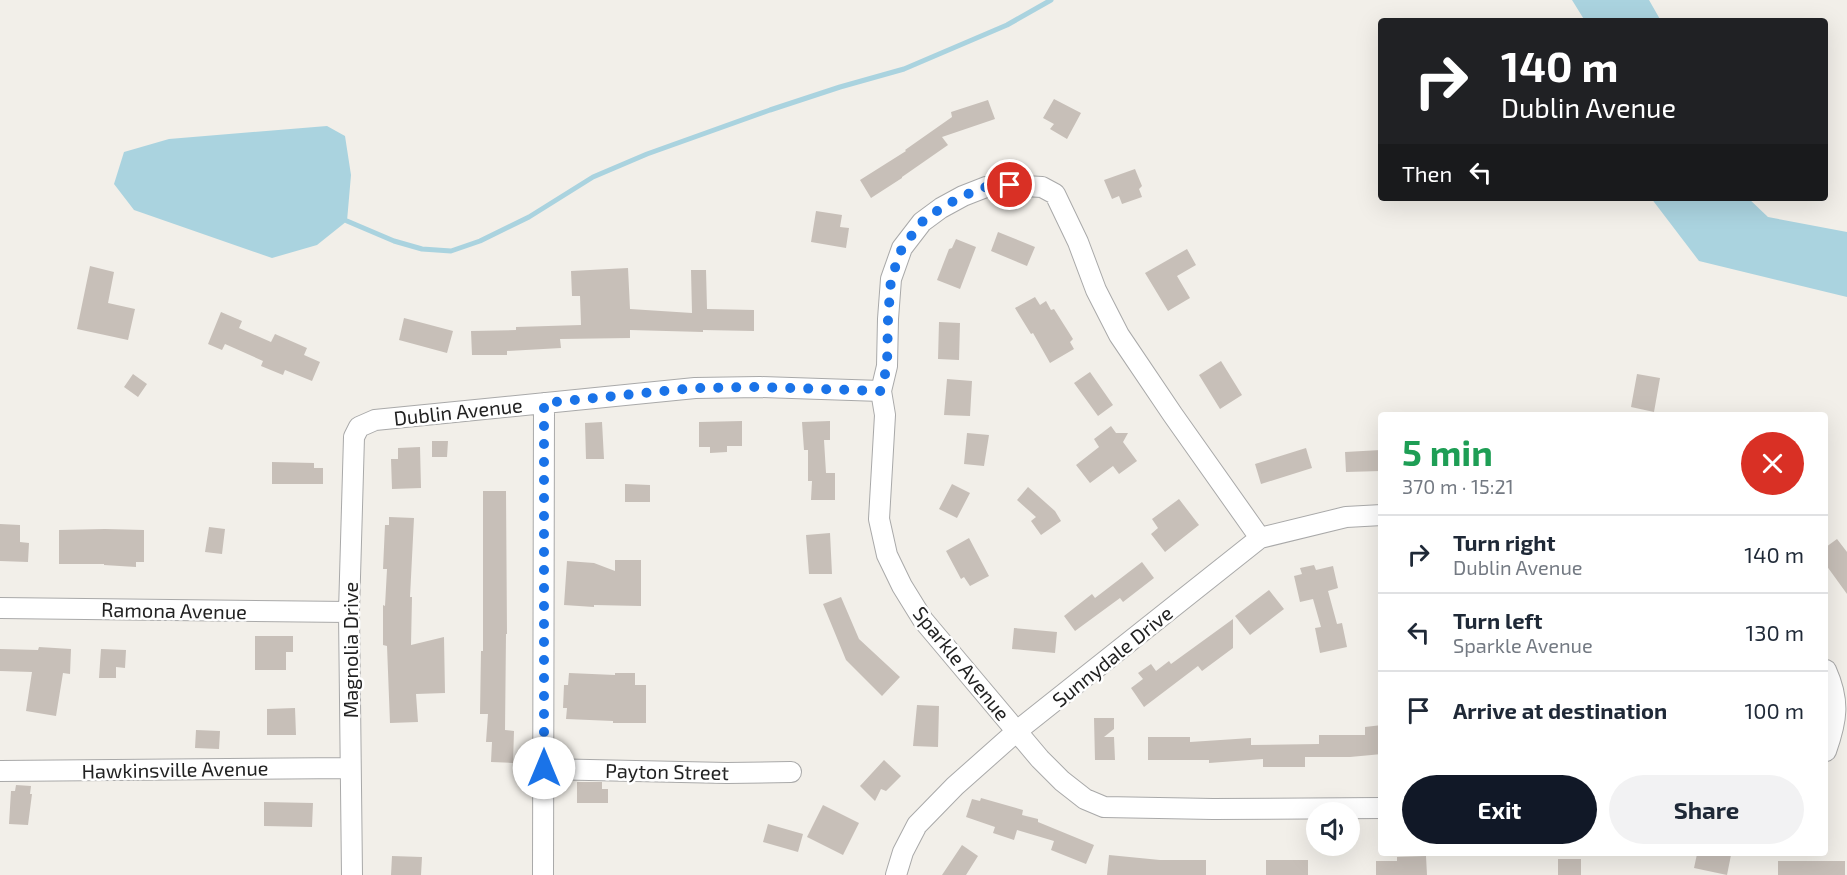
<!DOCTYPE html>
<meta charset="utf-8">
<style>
:root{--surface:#fff;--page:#f2f2f3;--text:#1f2937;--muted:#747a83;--line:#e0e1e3;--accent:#111827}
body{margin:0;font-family:"Exo 2",sans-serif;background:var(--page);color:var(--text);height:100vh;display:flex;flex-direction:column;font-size:22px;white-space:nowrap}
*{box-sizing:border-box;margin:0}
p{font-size:20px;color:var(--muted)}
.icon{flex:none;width:33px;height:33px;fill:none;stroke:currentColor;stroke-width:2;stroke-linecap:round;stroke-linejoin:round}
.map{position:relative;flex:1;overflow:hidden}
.drawer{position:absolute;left:1378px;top:412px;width:450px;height:444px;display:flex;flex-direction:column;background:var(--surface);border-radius:6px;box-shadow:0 6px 24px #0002}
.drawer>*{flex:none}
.top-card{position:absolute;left:1378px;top:18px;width:450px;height:183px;border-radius:6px;box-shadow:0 6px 24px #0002;background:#202124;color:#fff;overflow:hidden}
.fabs{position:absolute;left:1306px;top:802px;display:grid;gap:12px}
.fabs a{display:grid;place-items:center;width:54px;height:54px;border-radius:50%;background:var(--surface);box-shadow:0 6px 24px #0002;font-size:30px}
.pin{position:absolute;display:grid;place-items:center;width:51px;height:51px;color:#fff;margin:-26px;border:3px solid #fff;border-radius:50%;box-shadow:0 2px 6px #0007}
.me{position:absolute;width:66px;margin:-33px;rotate:0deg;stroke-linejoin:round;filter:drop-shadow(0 0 4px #0008)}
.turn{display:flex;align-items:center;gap:21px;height:126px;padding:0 24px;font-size:27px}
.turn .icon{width:78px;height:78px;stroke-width:2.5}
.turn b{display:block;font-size:42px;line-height:51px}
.then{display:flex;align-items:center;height:57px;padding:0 24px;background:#0003;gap:12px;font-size:22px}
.round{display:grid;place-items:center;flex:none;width:63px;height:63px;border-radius:32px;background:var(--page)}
.head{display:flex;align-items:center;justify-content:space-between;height:102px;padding:0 24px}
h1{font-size:36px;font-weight:700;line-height:45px;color:#1e9e55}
.action{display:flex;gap:12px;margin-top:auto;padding:12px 24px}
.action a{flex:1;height:69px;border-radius:36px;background:var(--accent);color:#fff;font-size:24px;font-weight:700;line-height:69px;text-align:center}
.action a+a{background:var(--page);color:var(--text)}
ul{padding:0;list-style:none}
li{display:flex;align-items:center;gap:18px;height:78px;padding:0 24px;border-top:2px solid var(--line)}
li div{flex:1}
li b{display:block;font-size:22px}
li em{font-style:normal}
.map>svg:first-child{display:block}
.water{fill:#aad3df}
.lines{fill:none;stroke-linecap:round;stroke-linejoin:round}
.stream{stroke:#aad3df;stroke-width:5}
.building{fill:#c7bfb8}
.street-casing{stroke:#a9a9a9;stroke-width:22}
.street{stroke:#fff;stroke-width:20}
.route{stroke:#1a73e8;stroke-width:10;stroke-dasharray:0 18}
.labels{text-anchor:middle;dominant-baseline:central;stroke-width:5;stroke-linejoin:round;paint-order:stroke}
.street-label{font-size:20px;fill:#222;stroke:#fff}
</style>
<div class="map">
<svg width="1847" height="875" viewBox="0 0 1847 875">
<rect width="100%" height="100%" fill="#f2efe9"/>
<!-- water -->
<path class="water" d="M1572 0H1649L1661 21H1585Z
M327 126 345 136 351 175 347 221 317 245 272 258 134 210 114 184 124 152 169 139Z
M1651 198H1748L1768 217 1847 232V297L1699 261Z"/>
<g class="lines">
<!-- stream -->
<path class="stream" d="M347 221 394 241 422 249 451 251 480 241 529 217 593 177 647 154 770 110 840 87 904 69 1007 25 1051 0"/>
</g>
<!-- building -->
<path class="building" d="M1054 99 1081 113 1067 139 1050 129 1054 124 1043 118Z
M988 100 995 119 942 137 948 145 902 177V178L871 198 860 180 906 151 905 150 952 117 951 112Z
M1135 169 1142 186 1139 189 1142 197 1122 204 1119 196 1112 199 1104 180Z
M816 211 842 215 840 227 849 228 846 248 811 242Z
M998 232 1035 247 1027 266 991 251Z
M956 239 976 247 960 289 937 280 949 249 952 248Z
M1187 249 1196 265 1177 276 1190 298 1168 311 1145 273Z
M90 266 114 272 108 303 135 309 128 340 77 329Z
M628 268 630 309 692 313 691 270H706L707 309 754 310V331L703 330V332L630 330V338L560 339 561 348 507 351V355H472L471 331 516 330V327L581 325 580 296H572L571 271Z
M1035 297 1040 305 1046 301 1051 310 1054 309 1073 339 1070 342 1074 349 1050 363 1033 333 1031 334 1015 308Z
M221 312 242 321 239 328 271 342 275 334 307 348 304 355 320 362 312 381 285 370 283 375 261 366 263 361 225 344 222 350 208 344Z
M404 318 453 331 447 353 399 340Z
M939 322 960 323 959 360 938 359Z
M1221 361 1242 395 1220 409 1199 375Z
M1090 372 1113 405 1098 416 1074 383Z
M133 374 147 384 138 397 124 387Z
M1637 374 1660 378 1654 412 1631 407Z
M947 379 972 381 970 416 944 415Z
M742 421V446H727V452L710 453V447H699V422Z
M830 421V440H824L826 473H835V500H811L812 481H808V450H804L802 422Z
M602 422 604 459H586L585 423Z
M1111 426 1116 433H1128L1123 442 1137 461 1119 474 1113 466 1090 483 1076 465 1099 447 1094 439Z
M967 433 989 435 984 466 964 464Z
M432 441H448L447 457H432Z
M420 447 421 488 392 489 391 459H398V448Z
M1306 448 1312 468 1261 484 1255 464Z
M1381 450V471L1346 472 1345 452Z
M272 462 314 463V468H323V484H272Z
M625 484 650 485V502H625Z
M952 484 970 493 957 518 939 509Z
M1028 487 1055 511 1061 521 1041 535 1031 521 1036 517 1017 500Z
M483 491H506L507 634H506L505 730 514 731 513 763 491 762 492 742H486L488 714H480L481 651H483Z
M1179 499 1199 525 1165 552 1151 534 1158 528 1152 519Z
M389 517 414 518 410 597H412L411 645 444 637 445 693 416 694 418 722 390 723 387 646 383 645V605L385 606 387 569H383L385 525H389Z
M0 524 20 525V542L29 543 28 562 0 561Z
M209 527 225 529 222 554 205 552Z
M105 529 144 530V562H136V567L104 565V564H59V530Z
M830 533 832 574H809L806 535Z
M969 538 989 576 970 586 964 577 961 579 946 551Z
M1837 539 1847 552V594L1826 565V547Z
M615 560H641V606L594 605V607L564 605 567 561 594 563 615 571Z
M1142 562 1154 578 1123 602 1120 598 1075 631 1064 616 1092 594 1095 598Z
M1314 565 1316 570 1333 566 1338 588 1328 591 1337 624 1342 623 1347 647 1320 653 1315 628 1321 627 1313 599 1300 602 1294 576 1302 574 1300 568Z
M1269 590 1284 609 1250 635 1235 616Z
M841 597 859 639 900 677 882 696 846 660 823 604Z
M1233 619V648L1202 671 1198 666 1144 707 1131 688 1143 679 1138 673 1151 664 1156 671 1169 661 1171 664Z
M1014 628 1057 632 1055 653 1012 649Z
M255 636H293V652H286V670H255Z
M39 647 71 649 70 674 63 673 56 716 26 711 32 672 0 671V649L38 650Z
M101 649 126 650 125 668 116 667V678H99Z
M569 673 615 675V673H635V685H646V723H613V721L566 719 567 708H563L564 685H568Z
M917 705 939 706 938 747 913 746Z
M295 708 296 735H267V709Z
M1094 718H1114V729L1104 737H1114L1115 760H1095Z
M1382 725V754L1350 757H1305V767H1263V759L1209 763V760H1148V737H1190V742L1251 738V745L1319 744V735H1365V727Z
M196 730 220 731 219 749 195 748Z
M884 760 901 776 886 791 881 789 875 801 860 786Z
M577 782H602V789H608V803H577Z
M16 785 31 786 30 794H32L28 825 9 824 11 791H15Z
M981 798 1023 810 1022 815 1038 819V822L1094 845 1086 864 1051 850 1054 841 1017 830 1014 840 993 833 995 827 966 817 972 799 980 801Z
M264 802 313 803 312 827 264 826Z
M823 805 859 823 843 855 807 837Z
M768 824 803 834 798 852 763 842Z
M962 845 978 856 966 875H942Z
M1697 854 1731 855 1727 875 1694 868Z
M1109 855 1160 860H1206V875H1107Z
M392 856 422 857 421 875H391Z
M1426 856 1427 875H1376V861H1397V857Z
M1558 859H1581V875H1558Z
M1266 860H1308V875H1266Z
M1778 861H1845V875H1778Z"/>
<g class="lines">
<!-- street casing -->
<g class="street-casing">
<path id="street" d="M1260 538 1173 415 1119 335 1096 290 1078 242 1055 194 1042 187 1009 185 986 187 963 196 941 208 922 222 902 248 891 279 888 319 887 366 881 391 885 415 879 519 887 555 902 586 923 620 1040 759 1062 781 1085 799 1104 807 1213 809 1382 808
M0 608 349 612
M1826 670C1840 701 1837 720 1826 751
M544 769 727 773 791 772
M0 771 350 768
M352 875 349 612 354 437 359 427 375 420 695 388 760 387 881 391
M543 875 544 403
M896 875 903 852 917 825 955 786 1017 731 1260 538 1346 517 1382 515"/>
</g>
<!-- street -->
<use href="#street" class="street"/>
</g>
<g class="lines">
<!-- route -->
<path class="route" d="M544 768V403L695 388 760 387 881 391 887 366 888 319 891 279 902 248 922 222 941 208 963 196 986 187 1010 185"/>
</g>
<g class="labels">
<!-- street labels -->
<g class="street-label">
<text transform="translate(458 411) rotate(-6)">Dublin Avenue</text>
<text transform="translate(174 610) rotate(1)">Ramona Avenue</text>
<text transform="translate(350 650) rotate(-90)">Magnolia Drive</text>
<text transform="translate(1112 656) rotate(-39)">Sunnydale Drive</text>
<text transform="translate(962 663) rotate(51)">Sparkle Avenue</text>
<text transform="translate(175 769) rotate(-1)">Hawkinsville Avenue</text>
<text transform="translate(667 771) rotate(1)">Payton Street</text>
</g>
</g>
</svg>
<div class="fabs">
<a><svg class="icon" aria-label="sound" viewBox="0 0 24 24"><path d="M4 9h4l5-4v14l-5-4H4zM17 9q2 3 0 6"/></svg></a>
</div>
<div class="pin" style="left:1010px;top:185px;background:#d93025"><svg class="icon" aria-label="arrive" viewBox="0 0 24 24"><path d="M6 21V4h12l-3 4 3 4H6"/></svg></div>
<svg class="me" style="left:544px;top:768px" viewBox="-20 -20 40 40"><circle r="19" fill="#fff"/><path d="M0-13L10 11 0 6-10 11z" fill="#1a73e8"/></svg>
<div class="top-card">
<div class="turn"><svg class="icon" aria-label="right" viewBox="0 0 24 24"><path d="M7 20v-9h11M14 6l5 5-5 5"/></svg><div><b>140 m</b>Dublin Avenue</div></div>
<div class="then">Then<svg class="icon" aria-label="left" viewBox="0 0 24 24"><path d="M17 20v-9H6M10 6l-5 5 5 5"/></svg></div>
</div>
<section class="drawer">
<div class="head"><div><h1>5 min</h1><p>370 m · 15:21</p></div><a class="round" style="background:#d93025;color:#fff"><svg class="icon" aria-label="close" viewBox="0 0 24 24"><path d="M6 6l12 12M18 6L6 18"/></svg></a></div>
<ul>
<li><svg class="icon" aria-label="right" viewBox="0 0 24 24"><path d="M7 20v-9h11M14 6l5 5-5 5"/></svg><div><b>Turn right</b><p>Dublin Avenue</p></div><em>140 m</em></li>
<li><svg class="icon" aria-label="left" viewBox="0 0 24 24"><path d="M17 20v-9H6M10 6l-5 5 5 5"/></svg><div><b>Turn left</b><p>Sparkle Avenue</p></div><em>130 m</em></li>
<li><svg class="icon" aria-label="arrive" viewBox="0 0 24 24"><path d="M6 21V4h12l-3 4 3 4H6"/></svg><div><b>Arrive at destination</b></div><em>100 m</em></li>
</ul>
<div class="action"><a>Exit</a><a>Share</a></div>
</section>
</div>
